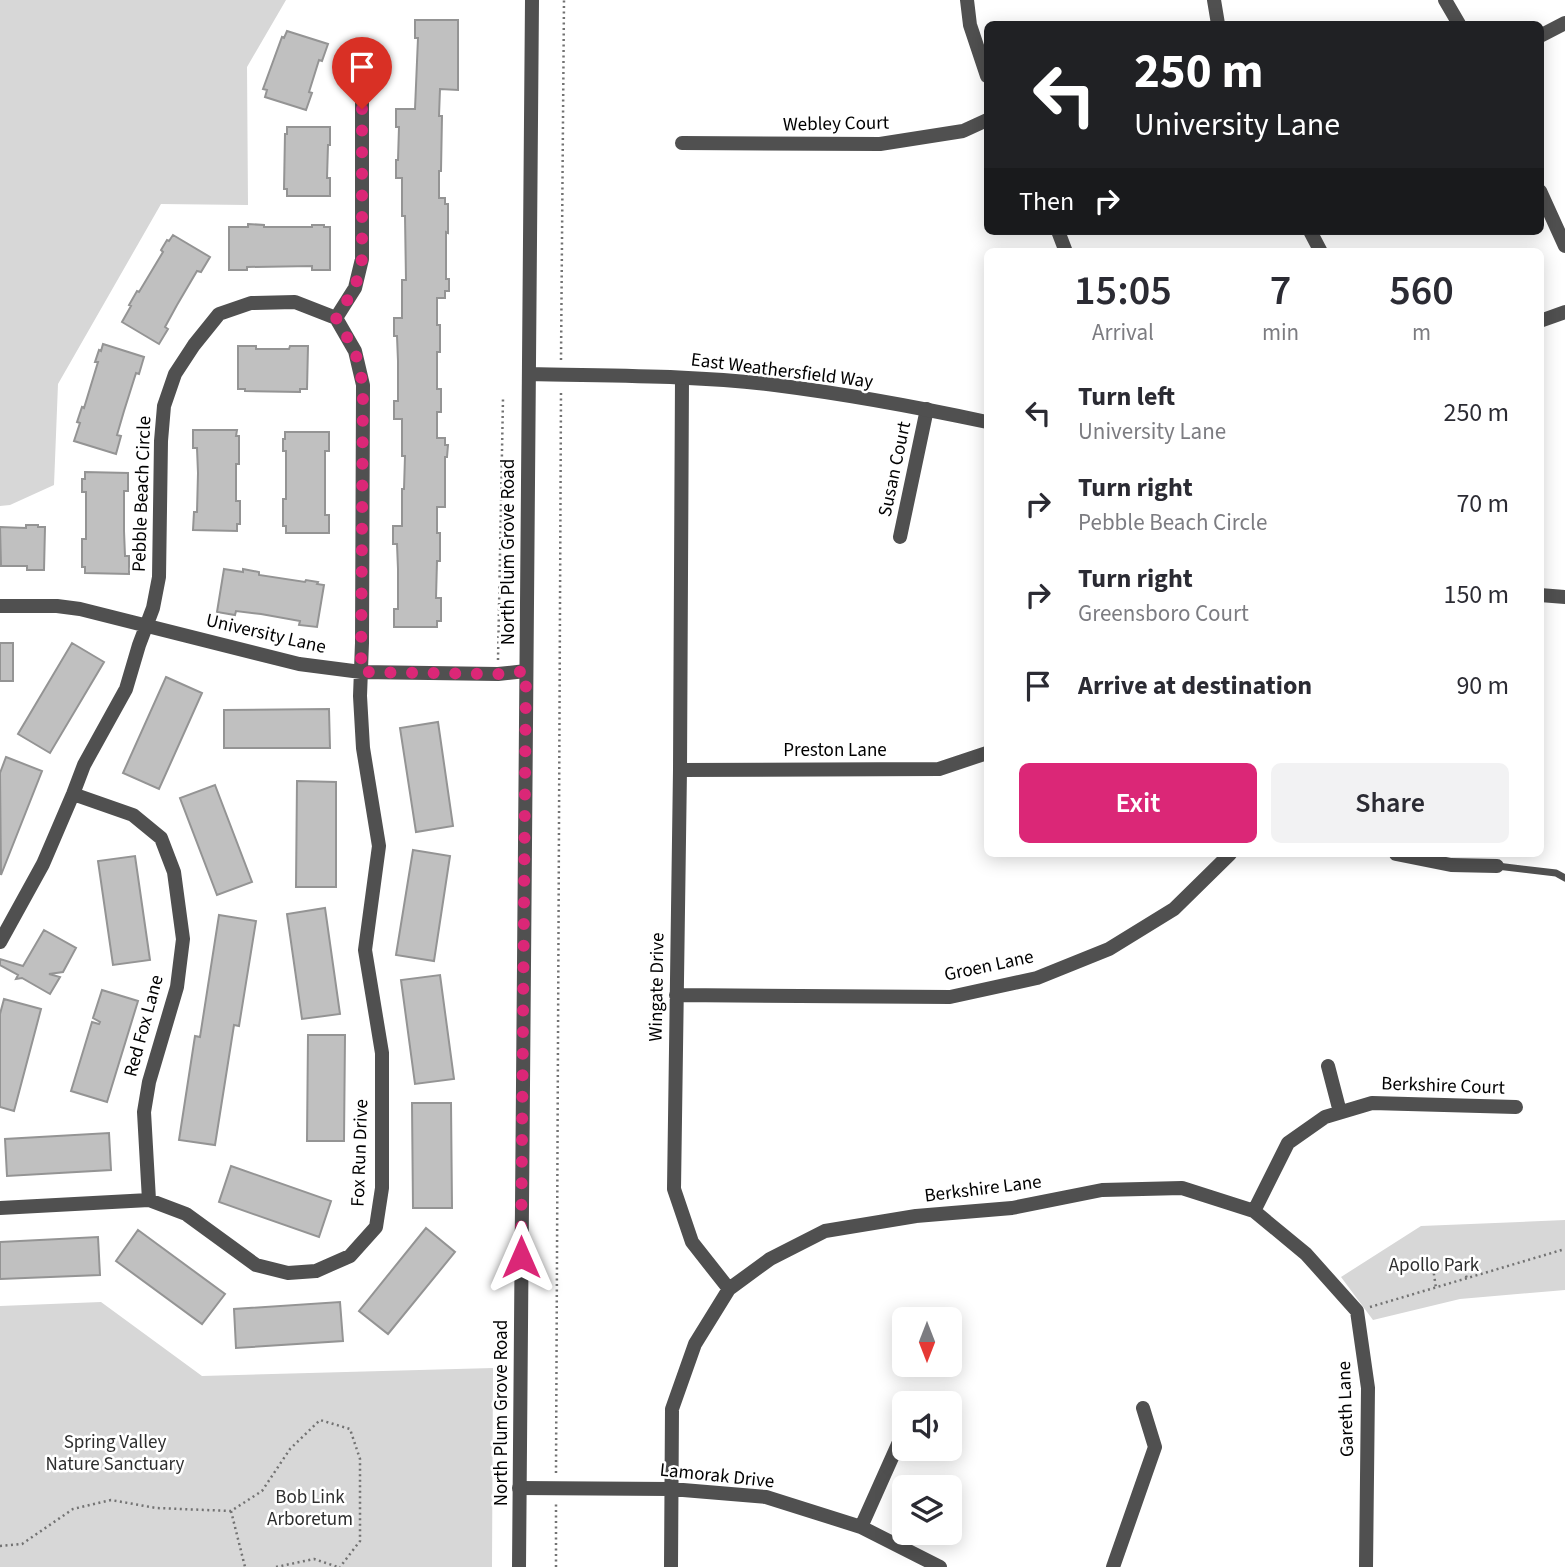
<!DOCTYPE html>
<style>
:root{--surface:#fff;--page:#f2f2f3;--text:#2b2b33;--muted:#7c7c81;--accent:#db2777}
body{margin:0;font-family:"Source Sans 3",sans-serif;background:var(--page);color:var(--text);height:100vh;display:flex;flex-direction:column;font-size:26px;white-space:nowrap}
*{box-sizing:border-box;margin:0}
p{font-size:23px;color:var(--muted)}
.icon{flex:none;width:38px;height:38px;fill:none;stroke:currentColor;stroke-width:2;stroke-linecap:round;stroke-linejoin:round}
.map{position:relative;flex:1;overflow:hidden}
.details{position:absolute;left:984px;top:248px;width:560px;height:609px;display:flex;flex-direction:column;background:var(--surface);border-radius:10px;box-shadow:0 4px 18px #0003}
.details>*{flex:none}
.hud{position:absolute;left:984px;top:21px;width:560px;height:214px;border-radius:10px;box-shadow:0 4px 18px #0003;background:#202124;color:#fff;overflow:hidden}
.needle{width:46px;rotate:180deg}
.controls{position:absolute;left:892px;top:1307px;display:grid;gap:14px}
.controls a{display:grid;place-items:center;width:70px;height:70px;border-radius:10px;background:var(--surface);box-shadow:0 4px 18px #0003;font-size:35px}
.pin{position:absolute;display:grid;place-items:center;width:60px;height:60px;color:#fff;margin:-72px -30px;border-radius:50% 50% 50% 0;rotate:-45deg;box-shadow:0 0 7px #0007}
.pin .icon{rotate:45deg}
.me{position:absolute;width:77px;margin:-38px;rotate:0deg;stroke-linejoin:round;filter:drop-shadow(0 0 5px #0008)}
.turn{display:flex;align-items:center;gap:24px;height:147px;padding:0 35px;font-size:32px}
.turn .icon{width:91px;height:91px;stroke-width:2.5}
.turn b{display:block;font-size:49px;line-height:60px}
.then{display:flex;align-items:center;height:66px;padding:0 35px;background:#0003;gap:14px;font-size:26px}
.eta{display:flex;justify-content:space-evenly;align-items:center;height:119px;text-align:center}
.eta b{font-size:42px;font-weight:600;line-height:49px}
.button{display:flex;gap:14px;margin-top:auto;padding:14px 35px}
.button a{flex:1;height:80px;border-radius:10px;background:var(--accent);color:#fff;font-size:28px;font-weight:600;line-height:80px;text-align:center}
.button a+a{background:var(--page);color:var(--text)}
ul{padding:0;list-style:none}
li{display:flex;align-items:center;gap:21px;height:91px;padding:0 35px}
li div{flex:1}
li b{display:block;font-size:26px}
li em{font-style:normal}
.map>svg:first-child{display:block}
.green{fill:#d7d7d7}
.building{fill:#c0c0c0;stroke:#949494;stroke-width:2}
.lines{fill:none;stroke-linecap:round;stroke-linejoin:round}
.path{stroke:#727272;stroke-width:2.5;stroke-dasharray:2 3.5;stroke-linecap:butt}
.service{stroke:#505050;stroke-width:7}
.minor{stroke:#505050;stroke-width:14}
.tertiary{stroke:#505050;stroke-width:14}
.route{stroke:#db2777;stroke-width:12;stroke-dasharray:0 21.6}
.labels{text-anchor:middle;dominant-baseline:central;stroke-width:5;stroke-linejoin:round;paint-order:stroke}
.street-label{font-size:19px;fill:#000;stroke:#fff}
.park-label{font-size:19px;fill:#2e2e2e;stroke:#fff}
</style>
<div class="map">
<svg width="1565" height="1567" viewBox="0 0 1565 1567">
<rect width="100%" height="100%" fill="#fff"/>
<!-- green -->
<path class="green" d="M0 0H286L247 67 248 205 161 204 58 384 54 485 10 505 0 506Z
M1565 1220V1290L1460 1299 1373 1320 1341 1277 1421 1226Z
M101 1302 202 1376 493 1368 492 1567H0V1306Z"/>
<!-- building -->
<path class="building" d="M415 20H458V90L440 89 439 116H442L441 171H439V198H445V204H448V233L446 232V279H449V291H445V298H437V325H440V352H437V389H441V412H437V438H445V445H448L447 457H445V507H437V533H440V561H437L436 598H441V621H437V627H394V609H398V569L397 544H393V526H402V489H404L405 456H402V419H394V401H398V361L397 336H394V318H402V280H406L405 216H402V178H396V160H398L399 127H396V109H415L418 38H415Z
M287 31 328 44 322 61 319 60 309 92 312 93 306 110 265 97 267 90 263 89 282 37 284 38Z
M287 127H330V145H328L327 178H330V196H287V189H284L285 134H287Z
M248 224 264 225V227H312V225H324V227H330V270H312V266L247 267V270H229V227H248Z
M173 235 210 257 201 272 197 271 177 305 165 327 168 329 159 344 122 322 131 306 129 305 137 291 139 292 163 252 161 250 167 240 169 241Z
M103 344 144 357 139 374 136 373 124 411 117 435 121 436 116 454 74 441 80 423 77 422 82 407 84 408 98 362H95L99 350 101 351Z
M238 346H256V349H289L290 346H308L307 389H300V392L245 391V389H238Z
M193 430H237L236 436H239V464H236V501H240V524H237V531L193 530 194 512H197L198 473 197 448H193Z
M285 432H329V451H325V515H329V533H286V526H283V499H286V451H283V439H285Z
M85 472 128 473V491H124V531L125 556H129V574L85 573V567H82V539H86V492H82V479H85Z
M26 525H38V527H45L44 570H27V566H1L0 527 26 528Z
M224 569 243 572V569L259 572V575L305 582 306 580 318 582 317 584 324 585 317 627 299 625 300 621 261 614 236 611 235 615 217 612Z
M0 643H13V681H0Z
M72 643 104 662 50 753 18 734Z
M166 677 202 693 159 789 123 773Z
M329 709 330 748H224V710Z
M438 722 453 826 416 832 400 728Z
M6 757 42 771 1 875 0 773Z
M297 781 336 782V887H296Z
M215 785 252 882 217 895 180 798Z
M413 850 450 856 434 961 396 955Z
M135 856 150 960 113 965 98 861Z
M325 908 340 1014 302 1019 287 914Z
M219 915 256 921 239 1026 234 1025 215 1145 179 1140 195 1036 200 1037Z
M44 930 76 948 63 972 49 974 60 977 50 994 22 978 16 979 18 975 0 965V959L23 966Z
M440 975 454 1079 415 1084 401 980Z
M102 990 138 1001 107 1102 71 1091 92 1022 99 1024 100 1022 93 1018Z
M4 999 41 1009 14 1111 0 1107V1014Z
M308 1035H345L344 1141H307Z
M412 1103H451L452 1208H413Z
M109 1133 111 1170 7 1176 5 1139Z
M231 1166 331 1201 319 1237 219 1202Z
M426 1228 455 1252 388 1334 359 1311Z
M138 1230 225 1294 202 1324 116 1261Z
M98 1237 100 1275 0 1279V1242Z
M340 1302 343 1341 236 1348 234 1309Z"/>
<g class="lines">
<!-- path -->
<path class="path" d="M561 360 564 0
M498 660 503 399
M1463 1265 1467 1279
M1433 1268 1436 1288
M1370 1307 1565 1249
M556 1473 561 391
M231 1511 245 1567
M0 1546 22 1544 73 1509 111 1500 156 1508 231 1511 262 1491 290 1449 320 1420 350 1429 360 1459V1541L340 1567
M276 1567 314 1559 338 1567
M556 1567V1504"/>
<!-- service -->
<path class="service" d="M1497 866 1556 873 1565 878"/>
<!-- minor -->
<path class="minor" d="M967 0 970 25 987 76
M1214 0 1218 24
M1445 0 1459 24
M1540 36 1565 23
M682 143 880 144 963 131 987 120
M1540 191 1565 246
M1058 231 1066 252
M1310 231 1321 252
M336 318 355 288 362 259V84L369 61
M1540 321 1565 312
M900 537 927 409
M0 606H57L80 609 299 664 361 672 498 674 526 671
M680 770 939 769 987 753
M73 794 133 815 161 838 174 872 183 939 177 987 149 1082 144 1112 149 1200
M1396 854 1451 865 1497 866
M0 942 43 864 73 794 84 765 126 689 139 645 153 608 159 577 161 441 164 406 175 374 194 345 219 314 251 303 295 302 336 318 355 351 363 385 362 643 360 696 363 748 379 846 365 950 382 1053V1188L376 1227 350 1256 316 1271 288 1273 256 1265 186 1214 149 1200 0 1208
M676 995 950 997 1037 978 1109 949 1174 909 1230 854
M1328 1066 1340 1112
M1254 1211 1288 1143 1325 1117 1372 1103 1516 1107
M729 1289 770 1259 825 1231 916 1216 1012 1208 1102 1190 1182 1188 1254 1211 1306 1254 1357 1311 1368 1388 1366 1567
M519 1488 671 1489 766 1497 861 1527 940 1567
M861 1527 899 1442
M671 1567 672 1409 695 1344 729 1289 692 1242 674 1189 680 770 682 378
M1113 1567 1155 1447 1143 1408"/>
<!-- tertiary -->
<path class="tertiary" d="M529 374C611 376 694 375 775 385 846 394 917 407 987 422
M1540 595 1565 597
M519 1567 532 0"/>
</g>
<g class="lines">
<!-- route -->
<path class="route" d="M362 109V259L355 288 336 318 355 351 363 385 361 672 498 674 526 671 521 1257"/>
</g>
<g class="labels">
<!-- street labels -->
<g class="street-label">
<text transform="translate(836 124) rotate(-1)">Webley Court</text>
<text transform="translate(782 371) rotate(7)">East Weathersfield Way</text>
<text transform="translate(895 469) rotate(-78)">Susan Court</text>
<text transform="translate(142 494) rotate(-88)">Pebble Beach Circle</text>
<text transform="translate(508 552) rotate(-90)">North Plum Grove Road</text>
<text transform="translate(266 634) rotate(13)">University Lane</text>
<text x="835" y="750">Preston Lane</text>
<text transform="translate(989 966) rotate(-12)">Groen Lane</text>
<text transform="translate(657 987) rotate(-89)">Wingate Drive</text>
<text transform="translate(144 1026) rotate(-75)">Red Fox Lane</text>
<text transform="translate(1443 1086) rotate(2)">Berkshire Court</text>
<text transform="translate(360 1153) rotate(-88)">Fox Run Drive</text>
<text transform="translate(983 1189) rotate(-7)">Berkshire Lane</text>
<text transform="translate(1346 1409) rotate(-92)">Gareth Lane</text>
<text transform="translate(501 1413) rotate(-90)">North Plum Grove Road</text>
<text transform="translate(717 1476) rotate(6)">Lamorak Drive</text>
</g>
<!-- park labels -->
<g class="park-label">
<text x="1434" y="1265">Apollo Park</text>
<text x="115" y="1442">Spring Valley<tspan x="115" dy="22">Nature Sanctuary</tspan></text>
<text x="310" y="1497">Bob Link<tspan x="310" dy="22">Arboretum</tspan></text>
</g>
</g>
</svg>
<div class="controls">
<a><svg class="needle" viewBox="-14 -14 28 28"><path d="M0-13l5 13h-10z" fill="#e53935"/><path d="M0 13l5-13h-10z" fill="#7c7c81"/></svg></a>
<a><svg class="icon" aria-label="sound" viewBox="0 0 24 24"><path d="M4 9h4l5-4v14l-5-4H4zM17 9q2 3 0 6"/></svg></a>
<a><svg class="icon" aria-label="layers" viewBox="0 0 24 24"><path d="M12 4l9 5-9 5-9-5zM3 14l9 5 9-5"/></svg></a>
</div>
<div class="pin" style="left:362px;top:109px;background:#d93025"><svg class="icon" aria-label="arrive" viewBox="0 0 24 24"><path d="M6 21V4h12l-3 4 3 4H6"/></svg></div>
<svg class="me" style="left:521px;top:1257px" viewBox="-20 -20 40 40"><path d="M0-17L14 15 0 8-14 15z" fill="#db2777" stroke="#fff" stroke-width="4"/></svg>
<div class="hud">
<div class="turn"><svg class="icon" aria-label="left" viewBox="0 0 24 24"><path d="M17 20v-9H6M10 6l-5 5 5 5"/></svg><div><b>250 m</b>University Lane</div></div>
<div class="then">Then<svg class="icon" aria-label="right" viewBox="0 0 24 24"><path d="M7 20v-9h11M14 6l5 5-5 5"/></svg></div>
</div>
<section class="details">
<div class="eta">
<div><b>15:05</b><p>Arrival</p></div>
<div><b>7</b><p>min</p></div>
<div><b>560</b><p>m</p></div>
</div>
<ul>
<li><svg class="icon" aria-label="left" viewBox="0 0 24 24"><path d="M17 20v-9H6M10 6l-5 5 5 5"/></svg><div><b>Turn left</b><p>University Lane</p></div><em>250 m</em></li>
<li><svg class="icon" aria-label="right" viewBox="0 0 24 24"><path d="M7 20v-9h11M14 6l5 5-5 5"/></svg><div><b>Turn right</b><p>Pebble Beach Circle</p></div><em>70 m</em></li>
<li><svg class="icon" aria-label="right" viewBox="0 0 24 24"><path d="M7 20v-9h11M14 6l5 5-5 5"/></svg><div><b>Turn right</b><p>Greensboro Court</p></div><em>150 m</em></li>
<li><svg class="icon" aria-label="arrive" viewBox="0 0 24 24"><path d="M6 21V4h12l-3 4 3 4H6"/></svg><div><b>Arrive at destination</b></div><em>90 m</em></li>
</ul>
<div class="button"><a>Exit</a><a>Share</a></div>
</section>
</div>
